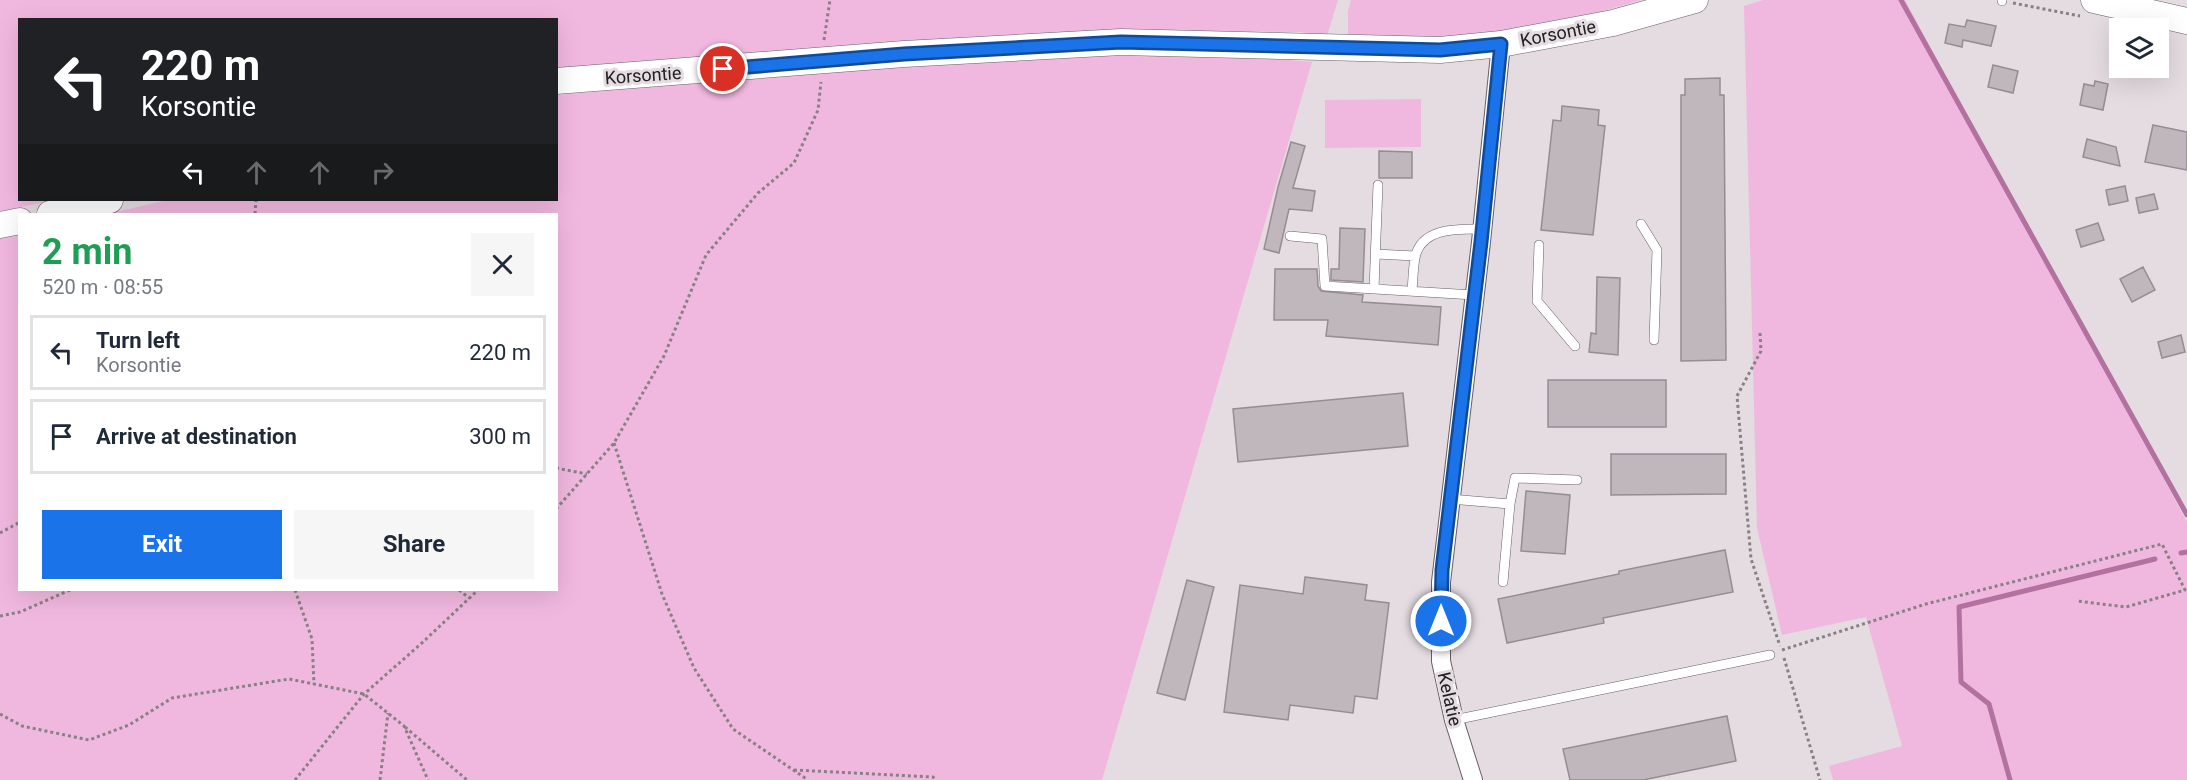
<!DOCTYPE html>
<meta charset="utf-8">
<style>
:root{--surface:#fff;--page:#f6f6f7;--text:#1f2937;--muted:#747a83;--line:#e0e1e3;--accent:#1a73e8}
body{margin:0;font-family:Roboto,sans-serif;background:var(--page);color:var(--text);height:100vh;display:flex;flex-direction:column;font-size:22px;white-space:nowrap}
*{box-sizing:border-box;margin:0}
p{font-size:20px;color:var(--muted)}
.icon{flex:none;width:33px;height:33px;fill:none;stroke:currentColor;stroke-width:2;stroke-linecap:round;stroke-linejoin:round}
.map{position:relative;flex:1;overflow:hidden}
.drawer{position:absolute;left:18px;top:213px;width:540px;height:378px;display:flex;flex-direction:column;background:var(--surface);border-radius:0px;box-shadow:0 6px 24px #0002}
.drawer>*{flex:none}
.top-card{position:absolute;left:18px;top:18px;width:540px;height:183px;border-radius:0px;box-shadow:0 6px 24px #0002;background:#202124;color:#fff;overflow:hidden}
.tools{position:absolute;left:2109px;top:18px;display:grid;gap:12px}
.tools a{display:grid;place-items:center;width:60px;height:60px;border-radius:0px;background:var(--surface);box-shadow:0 6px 24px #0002;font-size:30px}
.pin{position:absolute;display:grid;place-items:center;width:51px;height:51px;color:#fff;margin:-26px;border:3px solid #fff;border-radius:50%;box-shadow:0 2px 6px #0007}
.me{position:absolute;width:66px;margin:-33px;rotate:0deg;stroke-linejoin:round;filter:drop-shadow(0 0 4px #0008)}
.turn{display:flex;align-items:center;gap:21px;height:126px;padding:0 24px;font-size:27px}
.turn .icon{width:78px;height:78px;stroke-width:2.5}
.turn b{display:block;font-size:42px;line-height:51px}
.lanes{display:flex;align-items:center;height:57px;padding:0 24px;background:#0003;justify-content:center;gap:30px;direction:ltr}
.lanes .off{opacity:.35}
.round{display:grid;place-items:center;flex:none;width:63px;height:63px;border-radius:0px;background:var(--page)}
.summary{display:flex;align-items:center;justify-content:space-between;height:102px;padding:0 24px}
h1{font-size:36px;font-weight:700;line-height:45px;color:#1e9e55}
.primary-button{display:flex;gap:12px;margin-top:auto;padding:12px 24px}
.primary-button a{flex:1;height:69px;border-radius:0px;background:var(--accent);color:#fff;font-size:24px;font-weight:700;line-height:69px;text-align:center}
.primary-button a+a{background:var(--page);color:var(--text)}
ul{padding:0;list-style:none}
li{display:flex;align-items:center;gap:18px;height:75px;margin:0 12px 9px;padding:0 12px;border:3px solid var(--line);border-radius:0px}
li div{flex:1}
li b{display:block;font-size:22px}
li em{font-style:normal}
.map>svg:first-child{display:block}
.green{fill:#f1b8df}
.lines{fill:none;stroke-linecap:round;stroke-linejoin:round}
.stream{stroke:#b3719f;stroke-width:5}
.building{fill:#bfb7bc;stroke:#958d92;stroke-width:1.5}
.service-casing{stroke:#676065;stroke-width:10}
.minor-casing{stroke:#676065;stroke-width:20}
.secondary-casing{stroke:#676065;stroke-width:27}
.path{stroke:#878184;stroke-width:3;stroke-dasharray:3 3;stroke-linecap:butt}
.service{stroke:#fff;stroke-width:9}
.minor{stroke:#fff;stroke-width:18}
.secondary{stroke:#fff;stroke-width:26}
.route-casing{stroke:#114b97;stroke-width:15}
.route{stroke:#1a73e8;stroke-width:10}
.labels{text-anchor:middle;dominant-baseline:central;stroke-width:6;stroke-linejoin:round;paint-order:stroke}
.street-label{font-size:18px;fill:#232021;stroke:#e4dce1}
</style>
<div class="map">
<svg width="2187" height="780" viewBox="0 0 2187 780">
<rect width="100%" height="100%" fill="#e4dce1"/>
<!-- green -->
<path class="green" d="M0 0H1338L1327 36 1300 32 1158 31 557 72 556 20H20V200H56L0 211Z
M1351 0H1641L1586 16 1496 35 1409 39 1348 34V11Z
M1763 0H1905L2187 522V780H1833L1829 766 1902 746 1866 617 1782 635 1757 528 1744 6Z
M1112 54H1222L1312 62 1102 780H0V239L19 235 20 590H556V214H107L168 200H556L557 95 814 73Z
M1421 99V147L1325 148V100Z"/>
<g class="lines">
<!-- stream -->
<path class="stream" d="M1901 0 2187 515
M2181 553 2187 552
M2010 780 1989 704 1961 682 1959 607 2155 559"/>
</g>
<!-- building -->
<path class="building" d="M1967 20 1996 26 1991 46 1963 40 1962 47 1945 43 1949 24 1965 27Z
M1993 65 2018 71 2013 93 1988 87Z
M1720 78V95H1724L1726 360 1681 361V95H1685V79Z
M2095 81 2108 84 2103 110 2080 105 2084 84 2094 86Z
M1562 106 1599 110 1598 125 1605 126 1593 235 1541 230 1553 120 1561 121Z
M2153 125 2187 132V170L2145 162Z
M2087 139 2116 147 2120 166 2083 157Z
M1291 142 1305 146 1293 188 1315 191 1312 211 1289 209 1279 253 1264 249 1278 187Z
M1379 151 1412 152V178H1379Z
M2125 186 2128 201 2109 205 2106 190Z
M2154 194 2158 209 2139 213 2136 198Z
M2098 223 2104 240 2081 247 2076 230Z
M1340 228 1365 229 1363 282 1331 280V269H1339Z
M2143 267 2155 290 2132 302 2120 279Z
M1275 269H1317L1318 286 1321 291 1363 295 1362 302 1441 307 1438 345 1326 336 1328 320H1274Z
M1597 277 1620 278 1618 355 1589 352 1591 333 1596 334Z
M2181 335 2185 352 2162 358 2158 342Z
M1548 380H1666V427H1548Z
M1403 393 1408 446 1238 462 1233 409Z
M1611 454H1726V494L1611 495Z
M1526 491 1570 495 1565 554 1521 551Z
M1725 550 1733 592 1603 618 1604 623 1507 643 1498 599 1619 574V571Z
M1305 577 1367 585 1365 600 1389 603 1377 699 1355 696 1353 713 1290 705 1288 720 1224 712 1240 585 1303 594Z
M1187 580 1214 587 1185 700 1157 693Z
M1727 716 1736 761 1643 780H1570L1563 749Z"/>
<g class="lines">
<!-- service casing -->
<g class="service-casing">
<path id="service" d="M2002 1V0
M1641 224 1657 250 1654 340
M1290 236 1322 239 1325 286 1474 295
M1539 245 1537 301 1575 346
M1376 254 1415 256
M1374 289 1378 185
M1412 291C1413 280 1413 269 1415 258 1421 227 1458 229 1482 229
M1450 499 1510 504
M1503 582 1510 504 1515 478 1577 480
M1454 720 1770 655"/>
</g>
<!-- minor casing -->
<g class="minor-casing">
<path id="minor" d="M1473 780 1454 720 1441 661V582L1481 242 1501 44"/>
</g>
<!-- secondary casing -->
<g class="secondary-casing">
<path id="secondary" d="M2094 0 2187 21
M556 81 904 54 1121 42 1440 50 1501 44 1613 23 1695 0
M50 214 110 200
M0 225 20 221"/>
</g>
<!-- path -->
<path class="path" d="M2013 3 2080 16
M824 40 830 0
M255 214 256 200
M1760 333 1761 351 1737 396 1751 559 1780 646
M614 443 662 594 694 668 733 729 808 780
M556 468 587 474
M556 509 614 443 664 356 706 255 758 193 794 163 818 110 821 82
M0 533 20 522
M295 590 312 639 314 684
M459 590 469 598
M0 616 20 612 70 590
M1782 650 1926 604 2162 544 2185 590 2126 607 2077 601
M1784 658 1820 780
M0 714 22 726 89 740 129 725 172 698 289 679 364 694 404 726 428 780
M405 727 467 780
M794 770 933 777 936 780
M295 780 364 694 423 642 478 590
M380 780 388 713"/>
<!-- service -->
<use href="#service" class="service"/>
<!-- minor -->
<use href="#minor" class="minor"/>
<!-- secondary -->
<use href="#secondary" class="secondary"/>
</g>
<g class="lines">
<!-- route casing -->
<g class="route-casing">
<path id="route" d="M723 69 904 54 1121 42 1440 50 1501 44 1481 242 1442 570 1441 621"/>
</g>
<!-- route -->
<use href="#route" class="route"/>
</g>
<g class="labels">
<!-- street labels -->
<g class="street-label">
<text transform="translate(1558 33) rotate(-11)">Korsontie</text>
<text transform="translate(643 75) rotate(-4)">Korsontie</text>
<text transform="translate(1450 699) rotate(77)">Kelatie</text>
</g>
</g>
</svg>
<div class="tools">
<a><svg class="icon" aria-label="layers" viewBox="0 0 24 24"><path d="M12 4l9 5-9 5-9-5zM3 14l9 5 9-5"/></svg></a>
</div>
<div class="pin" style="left:723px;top:69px;background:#d93025"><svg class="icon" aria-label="arrive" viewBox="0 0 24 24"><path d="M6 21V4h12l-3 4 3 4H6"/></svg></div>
<svg class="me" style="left:1441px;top:621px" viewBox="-20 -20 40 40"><circle r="17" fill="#1a73e8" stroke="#fff" stroke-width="3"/><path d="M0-11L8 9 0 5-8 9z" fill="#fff"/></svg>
<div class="top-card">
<div class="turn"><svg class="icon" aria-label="left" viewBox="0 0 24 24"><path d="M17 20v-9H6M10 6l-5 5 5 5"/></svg><div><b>220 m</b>Korsontie</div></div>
<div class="lanes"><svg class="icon" aria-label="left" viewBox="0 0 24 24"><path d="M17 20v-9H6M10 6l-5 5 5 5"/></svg><svg class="icon off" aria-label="ahead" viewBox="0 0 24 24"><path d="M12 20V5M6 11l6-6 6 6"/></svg><svg class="icon off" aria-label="ahead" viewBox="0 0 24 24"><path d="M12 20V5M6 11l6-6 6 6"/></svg><svg class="icon off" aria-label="right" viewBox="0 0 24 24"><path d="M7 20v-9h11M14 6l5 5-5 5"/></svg></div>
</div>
<section class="drawer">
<div class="summary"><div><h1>2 min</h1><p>520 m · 08:55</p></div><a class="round"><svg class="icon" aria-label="close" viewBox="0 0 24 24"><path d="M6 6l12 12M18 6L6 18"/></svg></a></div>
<ul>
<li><svg class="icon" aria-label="left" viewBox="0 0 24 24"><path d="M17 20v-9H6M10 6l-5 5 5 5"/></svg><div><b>Turn left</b><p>Korsontie</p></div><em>220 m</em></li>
<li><svg class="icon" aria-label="arrive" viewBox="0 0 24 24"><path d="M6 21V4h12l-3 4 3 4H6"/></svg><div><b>Arrive at destination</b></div><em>300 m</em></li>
</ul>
<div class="primary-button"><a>Exit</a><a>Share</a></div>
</section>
</div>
